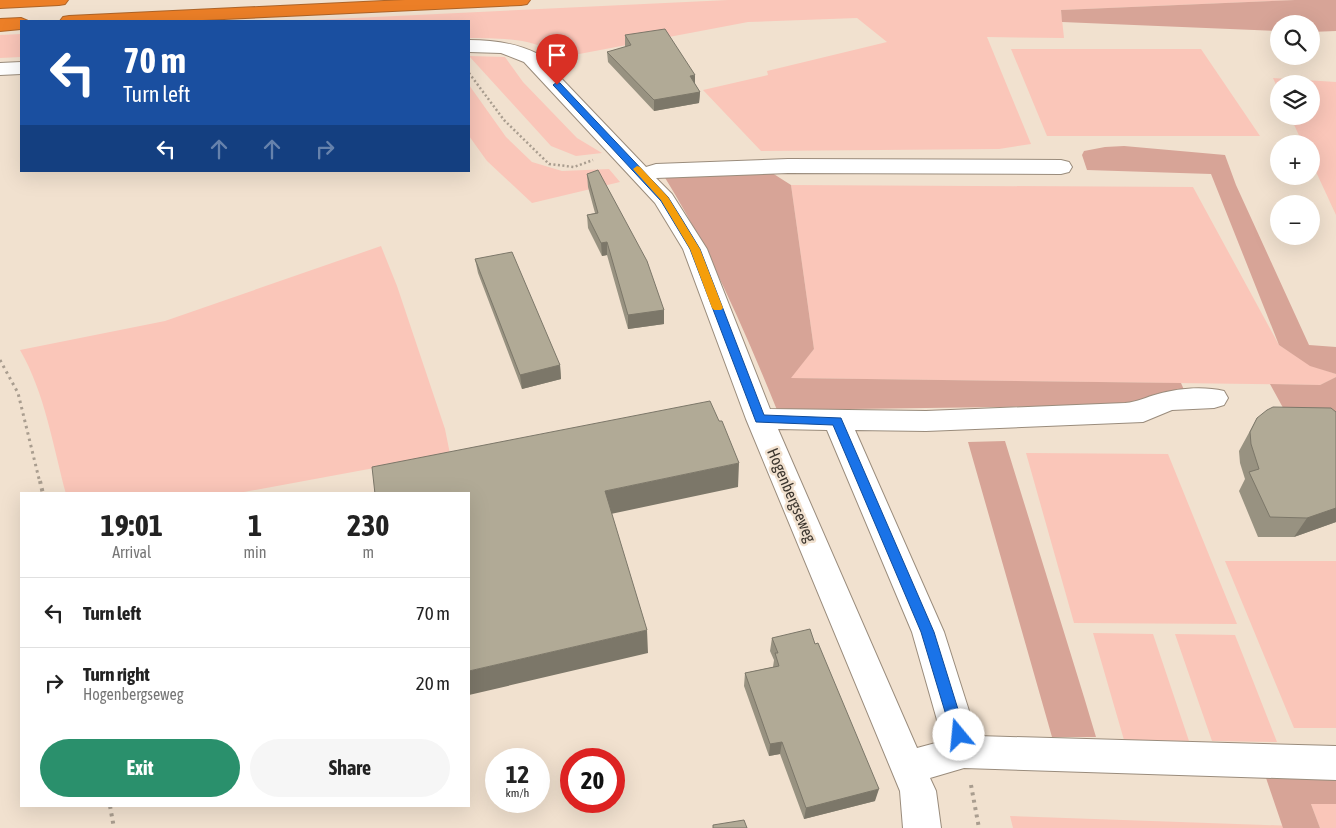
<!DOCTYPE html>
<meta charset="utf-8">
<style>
:root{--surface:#fff;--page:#f6f6f6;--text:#222;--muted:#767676;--line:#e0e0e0;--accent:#2a906c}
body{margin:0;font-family:"Asap Condensed",sans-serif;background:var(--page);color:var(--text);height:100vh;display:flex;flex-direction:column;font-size:19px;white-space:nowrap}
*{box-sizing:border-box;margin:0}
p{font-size:16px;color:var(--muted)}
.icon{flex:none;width:28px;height:28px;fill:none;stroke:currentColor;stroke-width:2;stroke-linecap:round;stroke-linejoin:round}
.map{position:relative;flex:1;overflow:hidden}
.side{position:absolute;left:20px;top:492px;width:450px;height:315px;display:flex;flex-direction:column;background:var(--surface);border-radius:0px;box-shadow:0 5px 20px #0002}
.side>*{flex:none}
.hud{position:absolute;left:20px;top:20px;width:450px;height:152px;border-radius:0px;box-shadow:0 5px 20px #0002;background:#1a4fa0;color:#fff;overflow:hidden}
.buttons{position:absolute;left:1270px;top:15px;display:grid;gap:10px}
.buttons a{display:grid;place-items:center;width:50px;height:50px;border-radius:50%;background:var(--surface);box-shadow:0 5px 20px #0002;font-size:25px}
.speed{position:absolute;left:485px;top:748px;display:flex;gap:10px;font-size:25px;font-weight:700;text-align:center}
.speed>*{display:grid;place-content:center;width:65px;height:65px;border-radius:50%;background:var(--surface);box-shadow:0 5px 20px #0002;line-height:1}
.speed small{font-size:12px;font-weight:400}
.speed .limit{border:8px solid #d22;background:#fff;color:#111}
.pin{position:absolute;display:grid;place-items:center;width:42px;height:42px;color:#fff;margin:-51px -21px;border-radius:50% 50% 50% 0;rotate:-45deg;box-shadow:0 0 5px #0007}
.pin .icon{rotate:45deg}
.me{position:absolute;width:55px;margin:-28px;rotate:343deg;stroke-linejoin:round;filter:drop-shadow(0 0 4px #0008)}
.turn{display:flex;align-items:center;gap:18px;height:105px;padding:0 20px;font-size:22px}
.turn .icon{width:65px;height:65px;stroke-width:2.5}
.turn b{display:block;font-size:35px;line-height:42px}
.lanes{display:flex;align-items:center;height:48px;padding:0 20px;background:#0003;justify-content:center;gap:25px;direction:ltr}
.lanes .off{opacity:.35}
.eta{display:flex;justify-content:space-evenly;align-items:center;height:85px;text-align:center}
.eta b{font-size:30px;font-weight:700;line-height:35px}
.cta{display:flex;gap:10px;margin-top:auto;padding:10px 20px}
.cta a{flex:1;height:58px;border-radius:30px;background:var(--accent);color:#fff;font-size:20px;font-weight:700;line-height:58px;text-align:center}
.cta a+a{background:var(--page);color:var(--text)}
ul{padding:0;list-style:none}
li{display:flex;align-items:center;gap:15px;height:70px;padding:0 20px;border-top:1px solid var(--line)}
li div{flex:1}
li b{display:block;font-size:19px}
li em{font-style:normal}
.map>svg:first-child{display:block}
.green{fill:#fac6b9}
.forest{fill:#d7a497}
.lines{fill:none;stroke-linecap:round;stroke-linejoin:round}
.minor-casing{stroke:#9a8c7c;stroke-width:2}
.highway-casing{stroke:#ae6529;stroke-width:2}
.path-far2{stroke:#a99d8f;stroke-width:2.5;stroke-dasharray:2 2.5;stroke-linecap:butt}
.path-far1{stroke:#a99d8f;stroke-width:3;stroke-dasharray:2.5 4;stroke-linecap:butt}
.path{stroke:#a99d8f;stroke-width:4;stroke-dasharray:3 4.5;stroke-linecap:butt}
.minor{fill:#fff;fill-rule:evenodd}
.highway{fill:#ec7f27;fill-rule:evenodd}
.wall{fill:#989281}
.shaded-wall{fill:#7c7769}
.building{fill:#b1aa96;stroke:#7c7769}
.route{fill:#1a73e8;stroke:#114b97}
.slow{fill:#f59e0b}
.labels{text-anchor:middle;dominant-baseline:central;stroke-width:5;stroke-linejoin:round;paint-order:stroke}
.street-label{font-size:16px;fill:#3b352e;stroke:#f1e1cf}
</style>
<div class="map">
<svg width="1336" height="828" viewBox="0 0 1336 828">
<rect width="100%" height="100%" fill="#f1e1cf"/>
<!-- green -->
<path class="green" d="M728 0H1295L1061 10 1064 38 987 37 1031 144 999 149 761 151 703 90 768 75 767 71 887 42 857 18 748 22 558 58C538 36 496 39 469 38V21H292Z
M21 34V57L0 58V35Z
M1011 49H1201L1260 136H1047Z
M469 56 505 57 523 82 577 138 602 153 576 156 551 146Z
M1273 78 1336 82V215L1311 161V144H1303L1290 116H1311V84H1279V91Z
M469 85 506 137 532 162 562 171 609 169 620 182 532 203 487 161 469 136Z
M791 185 1193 187 1279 345 1310 365 1336 374V377L1320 385 790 378 814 349Z
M381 246 397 286 445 429 450 454 233 494H66C53 446 45 393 20 350L165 321Z
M1026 453 1168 454 1237 624 1074 623Z
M1225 561H1336V728H1294Z
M1093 633 1153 634 1189 741 1124 740Z
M1175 634 1235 635 1277 742 1212 741Z
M1336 789V828H1320L1311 804H1315Z
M1010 816 1295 826 1296 828H1013Z"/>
<!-- forest -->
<path class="forest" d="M1295 0H1336V31L1311 32V24H1279V31L1062 22 1061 10Z
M1124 146 1225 155 1236 185 1309 345 1336 347V374L1310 366 1279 345 1211 174 1087 170 1082 155 1084 151 1105 147Z
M769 171 791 185 814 349 791 378 1181 383 1188 399 1140 405 777 410C745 331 709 249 664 176Z
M1336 377V424L1293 426 1270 384 1320 385Z
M1005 441 1084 697 1096 737H1052L968 442Z
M1266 778H1336V804H1311L1320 828H1283Z"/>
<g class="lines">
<!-- minor casing -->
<g class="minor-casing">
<path id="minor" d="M469 40C493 40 516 43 538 54L646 167 656 164 788 159 1061 160 1069 162 1072 167 1069 172 1061 174 788 173 656 178 672 194 707 249 770 409 926 411 1125 403C1138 402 1146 397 1158 394 1178 388 1204 386 1224 391L1228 398 1224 405 1214 408 1172 410 1143 422 926 431 855 430 944 632 977 736 1336 746V780L964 768 930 778 936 791 941 828H903L900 791 746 419 683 249 655 203 524 62 501 53 469 52ZM778 429 827 430 912 632 943 741 917 748Z
M21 62V74L0 75V63Z"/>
</g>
<!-- highway casing -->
<g class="highway-casing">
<path id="highway" d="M0 0H68L65 4 59 5 0 8Z
M405 0H530L527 4 521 5 181 21H60L63 17 69 16Z
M21 18 28 21H21V29L0 31V19Z"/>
</g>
<!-- path-far2 -->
<path class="path-far2" d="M469 73 504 120 549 164 574 167 593 160"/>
<!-- path-far1 -->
<path class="path-far1" d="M0 360 18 393 40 483"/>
<!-- path -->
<path class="path" d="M40 481 43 494
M971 785 979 828
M110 806 114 828"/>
<!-- minor -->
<use href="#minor" class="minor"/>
<!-- highway -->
<use href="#highway" class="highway"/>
</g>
<!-- wall -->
<path class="wall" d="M625 35 695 84 700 92 699 103 654 111 608 62 607 52 626 47 625 46Z
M587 174 664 310V324L628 329 607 255 602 256 588 228 587 215 595 213 588 187Z
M475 259 560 365 561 379 522 389 478 273Z
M1336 412V522L1294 537H1258L1239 491 1245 479 1240 463 1239 451 1257 418Z
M772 638 875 801 804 819 780 754 769 756 744 686 745 673 773 667 774 660 770 651Z"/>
<!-- shaded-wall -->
<path class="shaded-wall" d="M695 75V86L690 76Z
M700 92 699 103 654 111V100Z
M607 242V255L602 256 601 243Z
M664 310V324L628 329V315Z
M560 365 561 379 522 389 520 375Z
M739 463 738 487 606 515 605 491Z
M1336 508V522L1294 537 1307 518Z
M647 630 648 653 469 695V671Z
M782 742 780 754 769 756 770 744Z
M879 789 875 801 804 819 806 808Z"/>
<!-- building -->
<path class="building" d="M665 29 695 75 690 76 700 92 654 100 607 52 631 45 625 35Z
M598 170 647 261 664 310 628 315 607 242 601 243 587 215 598 213 587 174Z
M512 252 560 365 520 375 475 259Z
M710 401 719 421H722L739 463 605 491 647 630 469 671V494H375L372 467Z
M1273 407 1331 408 1336 412V508L1307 518 1270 517 1249 472 1259 469 1251 444 1250 432 1257 418 1267 410Z
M810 629 815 644 818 643 879 789 806 808 782 742 770 744 745 673 779 666 775 653H778L772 638Z
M744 820 747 828H713V825Z"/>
<!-- route -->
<path class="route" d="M557 82 560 83 668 197 683 221 700 249 764 415 841 418 934 632 966 735 964 740 959 742 954 740 952 735 921 632 833 425 756 422 690 249 661 201 554 86 553 85Z"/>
<!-- slow -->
<path class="slow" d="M637 166 640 167 668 197 700 249 723 308 721 310H714L712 308 690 249 661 200 633 169Z"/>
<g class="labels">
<!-- street labels -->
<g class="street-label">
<text transform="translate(792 495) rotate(67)">Hogenbergseweg</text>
</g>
</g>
</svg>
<div class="buttons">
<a><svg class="icon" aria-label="search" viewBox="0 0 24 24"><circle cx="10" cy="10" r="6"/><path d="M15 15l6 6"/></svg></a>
<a><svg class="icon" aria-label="layers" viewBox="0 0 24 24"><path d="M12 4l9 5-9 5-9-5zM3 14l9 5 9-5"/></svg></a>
<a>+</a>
<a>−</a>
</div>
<div class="speed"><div>12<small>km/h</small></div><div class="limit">20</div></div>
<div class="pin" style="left:557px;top:85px;background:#d93025"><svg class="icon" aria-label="arrive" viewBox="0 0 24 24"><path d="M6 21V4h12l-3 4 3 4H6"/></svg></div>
<svg class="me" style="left:959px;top:735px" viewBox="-20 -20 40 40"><circle r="19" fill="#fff"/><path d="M0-13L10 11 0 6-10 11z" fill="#1a73e8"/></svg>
<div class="hud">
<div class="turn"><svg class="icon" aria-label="left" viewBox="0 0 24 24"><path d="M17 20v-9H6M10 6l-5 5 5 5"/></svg><div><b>70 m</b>Turn left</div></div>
<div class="lanes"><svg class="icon" aria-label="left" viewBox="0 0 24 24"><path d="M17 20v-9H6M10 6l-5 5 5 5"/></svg><svg class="icon off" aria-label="ahead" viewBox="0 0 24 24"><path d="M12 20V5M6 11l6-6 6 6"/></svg><svg class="icon off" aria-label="ahead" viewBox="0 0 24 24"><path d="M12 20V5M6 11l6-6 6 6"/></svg><svg class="icon off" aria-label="right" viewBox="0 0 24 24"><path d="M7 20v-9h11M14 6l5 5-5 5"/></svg></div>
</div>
<section class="side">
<div class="eta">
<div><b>19:01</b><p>Arrival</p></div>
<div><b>1</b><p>min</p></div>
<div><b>230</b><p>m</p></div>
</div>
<ul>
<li><svg class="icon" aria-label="left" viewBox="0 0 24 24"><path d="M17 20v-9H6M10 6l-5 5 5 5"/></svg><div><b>Turn left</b></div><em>70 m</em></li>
<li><svg class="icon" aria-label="right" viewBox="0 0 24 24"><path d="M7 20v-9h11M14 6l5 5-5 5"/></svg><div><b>Turn right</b><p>Hogenbergseweg</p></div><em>20 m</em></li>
</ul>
<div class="cta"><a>Exit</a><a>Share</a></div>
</section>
</div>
